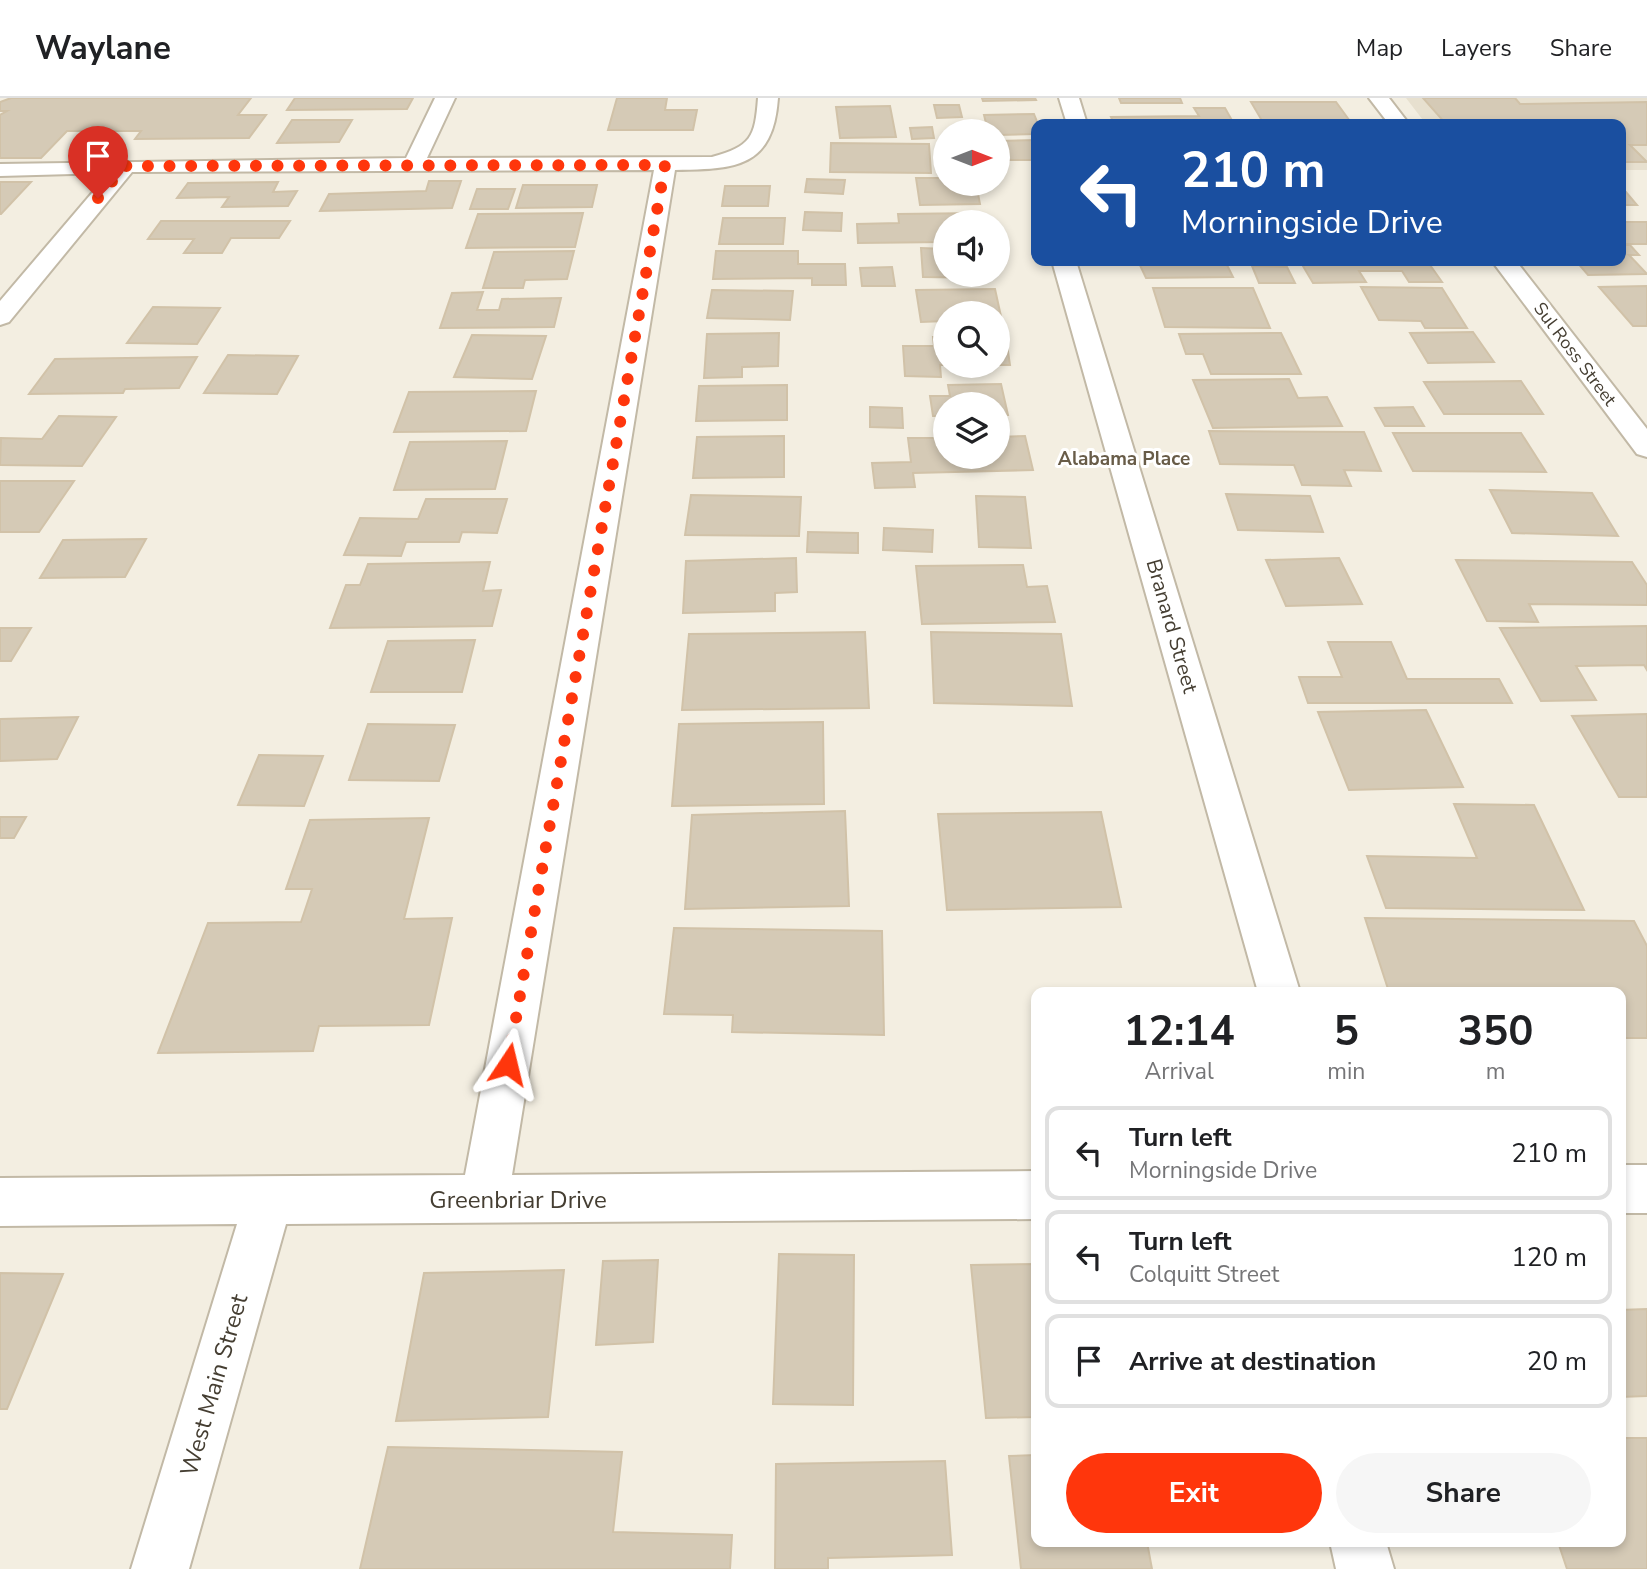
<!DOCTYPE html>
<style>
:root{--surface:#fff;--page:#f6f6f6;--text:#202124;--muted:#757577;--line:#e0e0e0;--accent:#ff360c}
body{margin:0;font-family:"Nunito Sans",sans-serif;background:var(--page);color:var(--text);height:100vh;display:flex;flex-direction:column;font-size:26px;white-space:nowrap}
*{box-sizing:border-box;margin:0}
p{font-size:23px;color:var(--muted)}
.icon{flex:none;width:38px;height:38px;fill:none;stroke:currentColor;stroke-width:2;stroke-linecap:round;stroke-linejoin:round}
.map{position:relative;flex:1;overflow:hidden}
.panel{position:absolute;left:1031px;top:889px;width:595px;height:560px;display:flex;flex-direction:column;background:var(--surface);border-radius:14px;box-shadow:0 4px 10px #0003}
.panel>*{flex:none}
.hud{position:absolute;left:1031px;top:21px;width:595px;height:147px;border-radius:14px;box-shadow:0 4px 10px #0003;background:#1a4fa0;color:#fff;overflow:hidden}
.needle{width:46px;rotate:90deg}
.buttons{position:absolute;left:933px;top:21px;display:grid;gap:14px}
.buttons a{display:grid;place-items:center;width:77px;height:77px;border-radius:50%;background:var(--surface);box-shadow:0 4px 10px #0003;font-size:35px}
.pin{position:absolute;display:grid;place-items:center;width:60px;height:60px;color:#fff;margin:-72px -30px;border-radius:50% 50% 50% 0;rotate:-45deg;box-shadow:0 0 7px #0007}
.pin .icon{rotate:45deg}
.me{position:absolute;width:77px;margin:-38px;rotate:10deg;stroke-linejoin:round;filter:drop-shadow(0 0 5px #0008)}
.turn{display:flex;align-items:center;gap:24px;height:147px;padding:0 35px;font-size:32px}
.turn .icon{width:91px;height:91px;stroke-width:2.5}
.turn b{display:block;font-size:49px;line-height:60px}
.eta{display:flex;justify-content:space-evenly;align-items:center;height:119px;text-align:center}
.eta b{font-size:42px;font-weight:700;line-height:49px}
.action{display:flex;gap:14px;margin-top:auto;padding:14px 35px}
.action a{flex:1;height:80px;border-radius:42px;background:var(--accent);color:#fff;font-size:28px;font-weight:700;line-height:80px;text-align:center}
.action a+a{background:var(--page);color:var(--text)}
ul{padding:0;list-style:none}
li{display:flex;align-items:center;gap:21px;height:94px;margin:0 14px 10px;padding:0 21px;border:4px solid var(--line);border-radius:14px}
li div{flex:1}
li b{display:block;font-size:26px}
li em{font-style:normal}
header{display:flex;align-items:center;gap:42px;box-sizing:border-box;height:98px;padding:0 35px;background:var(--surface);border-bottom:2px solid var(--line)}
header strong{font-size:33px}
nav{display:flex;gap:38px;margin-inline-start:auto;font-size:24px}
.map>svg:first-child{display:block}
.residential{fill:#e7e0cf}
.building{fill:#d5cab6;stroke:#d1c2a8;stroke-width:2}
.lines{fill:none;stroke-linecap:round;stroke-linejoin:round}
.minor-casing{stroke:#c2b9a6;stroke-width:4}
.minor{fill:#fff;fill-rule:evenodd}
.route{stroke:#ff360c;stroke-width:12;stroke-dasharray:0 21.6}
.labels{text-anchor:middle;dominant-baseline:central;stroke-width:6;stroke-linejoin:round;paint-order:stroke}
.far-street-label{font-size:18px;fill:#453e32;stroke:#fff}
.far-neighbourhood-label{font-size:19px;font-weight:bold;fill:#685c48;stroke:#fff}
.street-label{font-size:21px;fill:#453e32;stroke:#fff}
.near-street-label{font-size:24px;fill:#453e32;stroke:#fff}
</style>
<header>
<strong>Waylane</strong>
<nav><a>Map</a><a>Layers</a><a>Share</a></nav>
</header>
<div class="map">
<svg width="1647" height="1471" viewBox="0 0 1647 1471">
<rect width="100%" height="100%" fill="#f3eee1"/>
<!-- residential -->
<path class="residential" d="M1406 0H1647V72H1621L1620 26H1426Z"/>
<!-- building -->
<path class="building" d="M11 0H251L238 17H266L249 40 135 41 141 33H67L41 60H0V17L7 13H0V4Z
M295 0H413L407 11 287 12Z
M617 0H667L665 12H697L693 32H608Z
M982 0H1035L1036 2 983 3Z
M1119 0H1180L1182 5H1121Z
M1423 0H1515L1520 6 1647 4V47H1630L1647 64H1620V26H1446Z
M1251 4H1336L1352 26H1264Z
M934 7H959L962 19 937 20Z
M890 8 896 39 840 40 836 9Z
M1194 10H1225L1234 26H1114L1111 19 1199 18Z
M1034 16 1038 26 1036 36 998 37V33H988L984 17Z
M292 22H352L339 44 277 45Z
M932 29 934 40 912 41 910 30Z
M1036 42V62H1001L1004 75H998V43Z
M831 45 929 46 931 75 830 74Z
M916 80H945V86H976L980 106 920 107Z
M807 81 845 82 843 96 805 94Z
M429 83H461L452 110 320 113 329 96 426 93Z
M0 84H31L1 116H0Z
M278 84 273 94 297 93 288 108 222 109 229 99 177 100 188 85Z
M523 87H597L592 109 516 110Z
M725 88H770L768 108H722Z
M477 91H515L508 111H470Z
M1620 94H1626L1637 107H1620Z
M805 114 842 115 841 133 803 132Z
M583 115 575 149 466 150 478 116Z
M981 115 983 124H945V144L858 145 857 126 899 125 898 116Z
M723 120H785L783 146H719Z
M161 123H290L279 140H231L222 155H184L194 141H148Z
M1620 124H1647V146H1620Z
M1620 147H1630L1639 157H1629L1647 176 1588 177 1576 163H1620Z
M921 150 945 151V177H989L990 180 923 179Z
M574 153 567 181 525 182 523 190H483L494 154Z
M716 153H798V166H845L846 187H812V180L713 181Z
M1138 163H1225L1233 179 1146 180Z
M1300 163H1414L1416 167H1430L1442 184H1409L1402 173H1359L1366 184 1313 185Z
M1252 168 1287 169 1295 185H1259Z
M892 169 895 188H862L860 170Z
M1647 188V228H1633L1599 189Z
M1361 189 1442 190 1467 230H1425L1421 223 1379 222Z
M1153 190H1253L1270 230 1165 229Z
M995 191 1002 223H998V215H945V223L921 224 916 192Z
M712 192 793 193 790 222 707 220Z
M483 194 477 212H499L502 201 561 200 554 229 440 230 452 195Z
M153 209 220 210 197 246 127 245Z
M1473 234 1494 264 1428 265 1410 235Z
M779 235 778 268 742 269V279L704 280 707 236Z
M1281 235 1301 276H1211L1203 256H1186L1179 236Z
M472 237 546 238 532 281 454 279Z
M933 239H945V267H940L941 279 905 278 903 248H934Z
M998 240H1006L1010 267H998Z
M228 257 298 258 277 296 204 295Z
M197 259 179 290 125 291 123 295 29 296 55 261Z
M1289 281 1298 300 1327 299 1342 328 1213 330 1193 282Z
M1521 283 1543 316H1444L1424 284Z
M1001 286 1008 317H998V306H945V318H933L930 298H950L948 287Z
M787 287V322L696 323 699 288Z
M536 293 526 333 394 334 409 294Z
M870 309 902 310 903 330 870 329Z
M1413 309 1424 328H1385L1375 310Z
M59 318 116 319 82 368 0 367 1 340 42 341Z
M1209 333 1364 334 1381 373 1344 372 1351 388 1302 387 1294 367 1220 366Z
M1393 335H1521L1546 374 1413 373Z
M784 338V379L693 380 697 339Z
M1025 338 1033 372 913 375 915 389 875 390 872 365 911 364 908 340H945V359H998V339Z
M507 343 495 391 394 392 410 344Z
M0 383H74L39 434H0Z
M1490 392 1592 395 1618 438 1512 435Z
M1226 396 1310 398 1323 434 1238 432Z
M691 397 801 399 799 438 685 437Z
M976 398 1025 399 1031 450 979 449Z
M426 401H507L497 435 462 434 459 444H406L401 458 344 457 360 420 418 421Z
M884 430 933 432 932 454 883 452Z
M808 434 858 435V455L807 454Z
M146 441 125 479 40 480 63 442Z
M796 460 797 494 775 495V513L683 515 686 463Z
M1339 460 1362 506 1286 508 1266 462Z
M1456 462 1632 464 1647 487V507L1529 506 1538 524 1487 523Z
M490 464 483 493 501 492 492 528 330 530 346 487H360L368 466Z
M1023 467 1027 489 1047 488 1055 524 922 526 916 468Z
M1647 528V572L1644 567 1576 568 1596 602 1541 603 1500 530Z
M0 530H31L11 563H0Z
M865 534 869 610 682 612 689 536Z
M931 534 1061 536 1072 608 934 605Z
M475 542 462 594H371L388 543Z
M1328 544H1391L1407 581H1499L1512 605H1308L1299 579H1342Z
M1426 612 1463 689 1349 692 1318 614Z
M1647 616V699H1619L1572 618Z
M78 619 57 661 0 663V621Z
M823 624 824 706 672 708 679 626Z
M368 626 455 627 439 683 349 682Z
M259 657 323 658 304 708 238 707Z
M1454 706 1534 707 1584 812 1386 810 1367 758 1477 760Z
M845 713 849 808 685 811 692 717Z
M1101 714 1121 809 947 812 938 716Z
M0 719H26L14 740H0Z
M429 720 404 821 452 820 429 927 319 928 313 953 158 955 208 825 301 824 312 791H286L310 722Z
M1365 820 1634 823 1647 848V940H1620V894H1389Z
M674 830 882 833 884 937 732 934 733 917 664 916Z
M779 1156 854 1157 853 1307 773 1306Z
M658 1162 653 1244 596 1247 603 1163Z
M1036 1166V1319L986 1320 971 1167Z
M564 1172 548 1319 396 1323 424 1175Z
M0 1175 63 1176 7 1311H0Z
M1647 1211V1298L1620 1299V1212Z
M1620 1340H1647V1471H1567L1558 1444H1620Z
M388 1349 622 1354 613 1434 732 1437 730 1471H360Z
M1036 1357V1444H1147L1152 1471H1021L1009 1358Z
M945 1363 952 1457 828 1460V1471H775L776 1366Z"/>
<g class="lines">
<!-- minor casing -->
<g class="minor-casing">
<path id="minor" d="M435 0H455L427 60 712 59C751 48 755 40 758 0H778C773 70 736 71 675 72L512 1077 1036 1073V1121L286 1126 189 1471H131L237 1126 0 1128V1080L465 1077 654 72 132 74 9 224 0 227V203L109 75 0 78V66L406 60Z
M1059 0H1079L1087 26H1067Z
M1369 0H1389L1409 26H1389Z
M1052 163H1076L1300 894H1258Z
M1492 163H1516L1647 331V359L1637 356Z
M1620 1067H1647V1115H1620Z
M1330 1444H1386L1394 1471H1336Z"/>
</g>
<!-- minor -->
<use href="#minor" class="minor"/>
</g>
<g class="lines">
<!-- route -->
<path class="route" d="M98 100 125 68 665 67 508 966"/>
</g>
<g class="labels">
<!-- far-street labels -->
<g class="far-street-label">
<text transform="translate(1575 256) rotate(53)">Sul Ross Street</text>
</g>
<!-- far-neighbourhood labels -->
<g class="far-neighbourhood-label">
<text x="1124" y="361">Alabama Place</text>
</g>
<!-- street labels -->
<g class="street-label">
<text transform="translate(1172 528) rotate(74)">Branard Street</text>
</g>
<!-- near-street labels -->
<g class="near-street-label">
<text x="518" y="1102">Greenbriar Drive</text>
<text transform="translate(214 1287) rotate(-74)">West Main Street</text>
</g>
</g>
</svg>
<div class="buttons">
<a><svg class="needle" viewBox="-14 -14 28 28"><path d="M0-13l5 13h-10z" fill="#e53935"/><path d="M0 13l5-13h-10z" fill="#757577"/></svg></a>
<a><svg class="icon" aria-label="sound" viewBox="0 0 24 24"><path d="M4 9h4l5-4v14l-5-4H4zM17 9q2 3 0 6"/></svg></a>
<a><svg class="icon" aria-label="search" viewBox="0 0 24 24"><circle cx="10" cy="10" r="6"/><path d="M15 15l6 6"/></svg></a>
<a><svg class="icon" aria-label="layers" viewBox="0 0 24 24"><path d="M12 4l9 5-9 5-9-5zM3 14l9 5 9-5"/></svg></a>
</div>
<div class="pin" style="left:98px;top:100px;background:#d93025"><svg class="icon" aria-label="arrive" viewBox="0 0 24 24"><path d="M6 21V4h12l-3 4 3 4H6"/></svg></div>
<svg class="me" style="left:508px;top:966px" viewBox="-20 -20 40 40"><path d="M0-17L14 15 0 8-14 15z" fill="#ff360c" stroke="#fff" stroke-width="4"/></svg>
<div class="hud">
<div class="turn"><svg class="icon" aria-label="left" viewBox="0 0 24 24"><path d="M17 20v-9H6M10 6l-5 5 5 5"/></svg><div><b>210 m</b>Morningside Drive</div></div>
</div>
<section class="panel">
<div class="eta">
<div><b>12:14</b><p>Arrival</p></div>
<div><b>5</b><p>min</p></div>
<div><b>350</b><p>m</p></div>
</div>
<ul>
<li><svg class="icon" aria-label="left" viewBox="0 0 24 24"><path d="M17 20v-9H6M10 6l-5 5 5 5"/></svg><div><b>Turn left</b><p>Morningside Drive</p></div><em>210 m</em></li>
<li><svg class="icon" aria-label="left" viewBox="0 0 24 24"><path d="M17 20v-9H6M10 6l-5 5 5 5"/></svg><div><b>Turn left</b><p>Colquitt Street</p></div><em>120 m</em></li>
<li><svg class="icon" aria-label="arrive" viewBox="0 0 24 24"><path d="M6 21V4h12l-3 4 3 4H6"/></svg><div><b>Arrive at destination</b></div><em>20 m</em></li>
</ul>
<div class="action"><a>Exit</a><a>Share</a></div>
</section>
</div>
